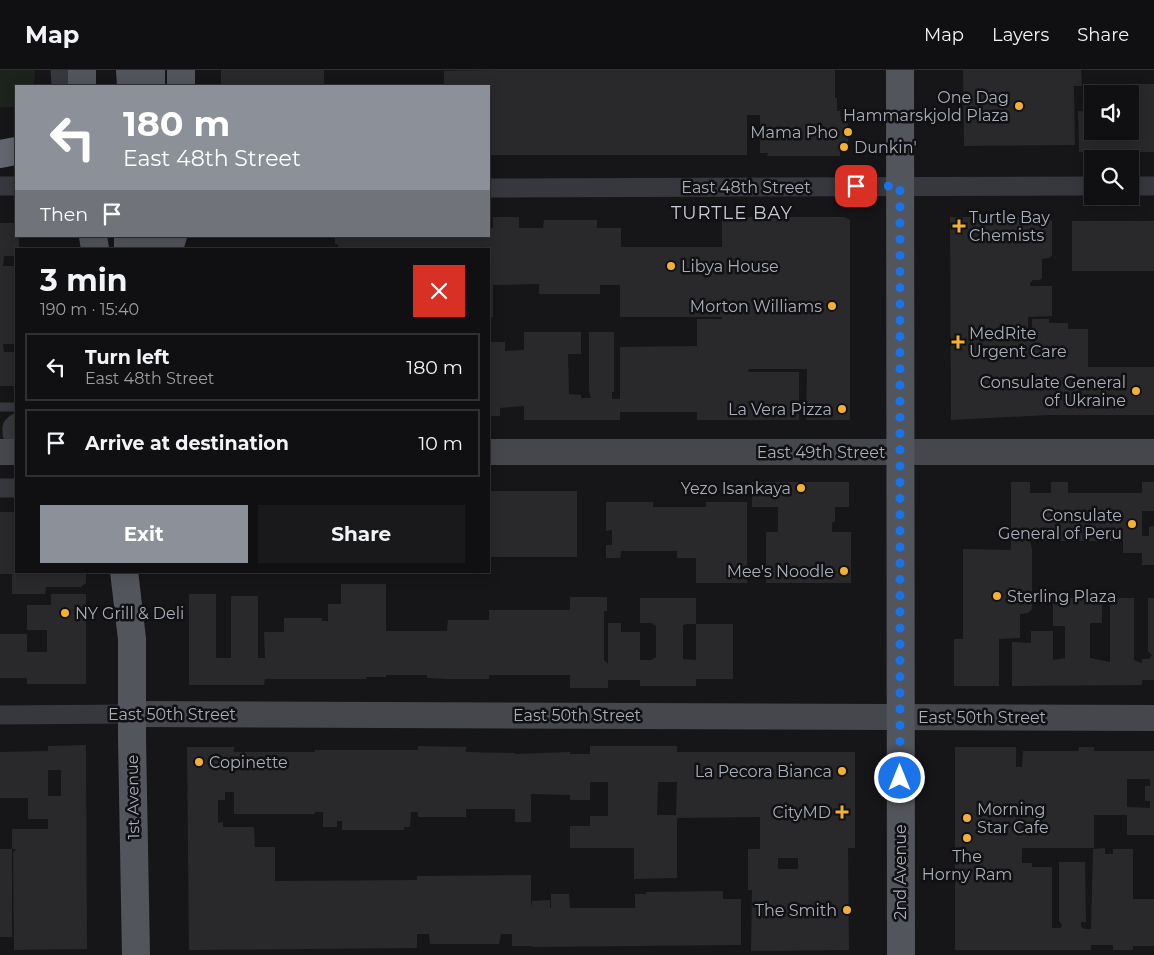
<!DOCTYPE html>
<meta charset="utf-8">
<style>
:root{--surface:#101012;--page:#19191b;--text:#f1f3f6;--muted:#9c9d9f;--line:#303032;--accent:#8c9099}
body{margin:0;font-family:Montserrat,sans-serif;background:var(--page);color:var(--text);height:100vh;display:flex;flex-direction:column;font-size:19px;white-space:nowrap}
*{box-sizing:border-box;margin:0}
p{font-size:16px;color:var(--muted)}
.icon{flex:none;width:28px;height:28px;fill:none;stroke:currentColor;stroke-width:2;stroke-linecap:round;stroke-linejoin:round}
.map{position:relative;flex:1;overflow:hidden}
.drawer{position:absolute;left:15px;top:178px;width:475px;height:325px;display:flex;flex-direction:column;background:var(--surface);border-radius:0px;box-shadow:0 2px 12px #0003,0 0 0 1px var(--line)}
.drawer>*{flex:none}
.top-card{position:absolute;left:15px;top:15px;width:475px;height:152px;border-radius:0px;box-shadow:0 2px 12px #0003,0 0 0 1px var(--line);background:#8c9099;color:#fff;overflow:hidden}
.buttons{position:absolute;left:1084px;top:15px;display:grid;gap:10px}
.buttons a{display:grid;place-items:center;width:55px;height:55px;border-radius:0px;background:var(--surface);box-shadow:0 2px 12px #0003,0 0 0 1px var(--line);font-size:25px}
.pin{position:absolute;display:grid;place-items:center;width:42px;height:42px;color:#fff;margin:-21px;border-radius:10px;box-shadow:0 2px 8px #0006}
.me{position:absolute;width:55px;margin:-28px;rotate:0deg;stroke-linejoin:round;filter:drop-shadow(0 0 4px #0008)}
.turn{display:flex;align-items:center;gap:18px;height:105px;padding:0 25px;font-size:22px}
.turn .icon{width:65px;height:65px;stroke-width:2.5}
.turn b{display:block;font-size:35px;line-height:42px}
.then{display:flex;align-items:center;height:48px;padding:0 25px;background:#0003;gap:10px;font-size:19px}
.round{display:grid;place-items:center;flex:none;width:52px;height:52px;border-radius:0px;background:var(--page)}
.head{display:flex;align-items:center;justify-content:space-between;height:85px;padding:0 25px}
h1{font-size:30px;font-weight:700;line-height:38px}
.primary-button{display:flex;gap:10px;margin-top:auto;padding:10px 25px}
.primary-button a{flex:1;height:58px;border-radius:0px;background:var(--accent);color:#fff;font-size:20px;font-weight:700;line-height:58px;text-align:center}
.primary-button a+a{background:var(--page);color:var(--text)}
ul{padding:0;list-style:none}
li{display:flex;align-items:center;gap:15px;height:68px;margin:0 10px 8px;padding:0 15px;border:2px solid var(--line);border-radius:0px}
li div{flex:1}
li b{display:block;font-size:19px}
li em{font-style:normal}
header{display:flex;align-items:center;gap:30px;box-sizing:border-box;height:70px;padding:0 25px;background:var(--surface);border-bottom:1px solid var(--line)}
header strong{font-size:24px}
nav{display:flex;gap:28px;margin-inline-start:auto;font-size:18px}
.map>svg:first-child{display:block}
.green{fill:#1c231d}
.building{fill:#29292c;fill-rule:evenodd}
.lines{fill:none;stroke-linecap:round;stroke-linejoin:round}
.lane{stroke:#37383d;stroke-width:9}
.street{stroke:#37383d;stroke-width:19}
.secondary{stroke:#45474d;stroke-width:26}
.primary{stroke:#53555c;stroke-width:28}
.highway{stroke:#63666e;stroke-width:28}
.route{stroke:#1a73e8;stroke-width:9;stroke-dasharray:0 16.2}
.poi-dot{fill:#f2b134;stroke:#111113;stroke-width:2}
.labels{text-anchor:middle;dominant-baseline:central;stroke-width:5;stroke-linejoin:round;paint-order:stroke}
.poi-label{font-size:16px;fill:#a8adb8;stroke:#111113;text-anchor:end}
.street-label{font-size:16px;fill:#a8adb8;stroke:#111113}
.neighbourhood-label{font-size:18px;letter-spacing:1px;fill:#c9ccd4;stroke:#111113}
</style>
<header>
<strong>Map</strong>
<nav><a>Map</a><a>Layers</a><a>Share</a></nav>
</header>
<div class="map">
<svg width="1154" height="885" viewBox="0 0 1154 885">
<rect width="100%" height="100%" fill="#161618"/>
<!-- green -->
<path class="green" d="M0 0H35L34 16H16V36L15 37H0Z"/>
<!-- building -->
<path class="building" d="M221 0H324V16H221Z
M494 0H835V28H837V41H840L841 51H848V82H840V86H767L768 83H760V45H747V85H489V16H444V1Z
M963 0H1081L1082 16H1074L1075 75 964 76Z
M1136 14H1154V82H1079L1078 41 1092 42V61H1130V24H1116V19H1136Z
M493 147H519V158H543L544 150H597V158H621V177H722V147H845L850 150V350H806L807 299H749L748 302H799V350H697V342H620V350H524V336L500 338V346H489V272H505V281L524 280V262H581V284H568L569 324 581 325V328H591L589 320V262H614V322H612V329H620V277L697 276V249H722V247H620V215H600V224H539V214L493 215V247H489V179H338V174H335V166H489V158H493Z
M950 147H1047L1052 151V185L1049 188 1042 189V208L1040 210H1033L1030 213V216H1052V246L1028 247V259L1032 258V249H1049V253H1068V259H1088V297H1154V345H1049L951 350Z
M1072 151H1154V201H1072Z
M0 153H16V166H19V179H16V186H4L3 196H16V274H3L4 282H16V316H0Z
M752 412H849V437H835V452H832V462H851V513H766V462H778V437H752Z
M1011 412H1030V423H1051V412H1068V423H1142V412H1154V441H1142V466H1149V457L1154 456V495H1142V483H1123V471H1030L1032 480V539L1028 543 1020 544V568L999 569V616H954V569H963V479L1011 480Z
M489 421H577V487H489Z
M606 432H653V437H706V432H747V513H696V488H677V481H621L620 488H606V475H612V460L606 461Z
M0 442H16V501H83V503H86V513L81 517H46L45 524H12V504H0Z
M341 514H386V561H447L448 550H489V540H570V527H607V541H604V590L608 594V553H621V562H640V590H651L656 587V556L651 553H640V528H696V554H733V609H696V616H640V610H608V618H570V605H489V609H448L427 608V605H386V607H366V609H265L264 615H189V524H216V588H231V526H258V588H265L264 562H284V548H322V551H328V534H341ZM687 554H696V590L683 589V555Z
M51 524H86V614H27V608H0V564H27V582H47V560H27V535H51Z
M1053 528H1102V553H1090V588L1110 592V528H1134V590L1142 593V589H1149L1152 585 1148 581V528H1154V610H1142V615L1012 616V572L1031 573V561H1053V590L1065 588V556H1053Z
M86 675 87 879 14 880 13 782 17 779H12V867H0V779H12V759H48V749H28V728H0V682L48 681V676ZM48 700H61V726H48Z
M418 676 466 677V682L515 683V684L570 682V684H590V676H677V682H855V778H848L849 880 751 881 752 820H748V779H760V747L677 748V808L634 809V778H570V756H590V746H608V712H590V730H570V725L531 724V752H515V739H466V747H418V742H411L410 757H404V760H342V751H337V757H323V742H315V744H234V722H225V730H218V753L223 752V757H254L255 777H275V811L417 810V806L531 805V838L532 831 550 830V838H551V824H569L570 838H635V824H646V822L723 821V829H741V875L531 877 532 876H512V864H501L499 874H430L429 864H417V878L189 880 187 677H234V682H315V680H418ZM658 712H677L676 745H657ZM778 788H798V799H778Z
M955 677H1016V697H1022L1023 681H1078L1079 677H1094V681H1154V765H1127V745H1094V778H1022V793H1032V797H1052V858H1061L1062 855 1059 851V792H1085L1086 852H1081V856L1084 859H1091L1093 779 1105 778V784H1113V779H1133V829H1154V876H1133V880H1113V875H1091V880H955ZM1127 709H1150V716H1145V731H1150V738L1127 737Z"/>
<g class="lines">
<!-- lane -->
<path class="lane" d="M0 337H16"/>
<!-- street -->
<path class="street" d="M60 0 61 16
M0 116H16
M1130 116H1154
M489 118 1092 116
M16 353 12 357V364H16
M0 418H16
M0 645 131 644"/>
<!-- secondary -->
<path class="secondary" d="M0 382H16
M489 382H1154
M131 644 1154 648"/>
<!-- primary -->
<path class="primary" d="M82 0V16
M130 0 131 16
M181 0V16
M900 0 901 885
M151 16V0
M93 166 95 179
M128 179V166
M148 179 149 166
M169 179 173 166
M124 501 132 569V669L136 885"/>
<!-- highway -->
<path class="highway" d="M0 84 16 81"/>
</g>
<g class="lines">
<!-- route -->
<path class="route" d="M856 116H900V708"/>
</g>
<!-- markers -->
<g class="poi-dot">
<circle cx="1019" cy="36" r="5"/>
<circle cx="848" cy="62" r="5"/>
<circle cx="844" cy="77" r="5"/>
<path d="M956.5 148.5h5v5h5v5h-5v5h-5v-5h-5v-5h5z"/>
<circle cx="671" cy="196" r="5"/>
<circle cx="832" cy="236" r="5"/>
<path d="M955.5 264.5h5v5h5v5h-5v5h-5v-5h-5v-5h5z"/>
<circle cx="1136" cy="321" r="5"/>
<circle cx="842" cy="339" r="5"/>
<circle cx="801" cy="418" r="5"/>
<circle cx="1132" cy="454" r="5"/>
<circle cx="844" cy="501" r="5"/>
<circle cx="997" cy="526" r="5"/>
<circle cx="65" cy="543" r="5"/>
<circle cx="199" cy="692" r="5"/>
<circle cx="842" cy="701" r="5"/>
<path d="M839.5 734.5h5v5h5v5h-5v5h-5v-5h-5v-5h5z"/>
<circle cx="967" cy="748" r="5"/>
<circle cx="967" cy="768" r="5"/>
<circle cx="847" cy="840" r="5"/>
</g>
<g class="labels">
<!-- poi labels -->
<g class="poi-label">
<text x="1009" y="27">One Dag<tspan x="1009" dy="18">Hammarskjold Plaza</tspan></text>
<text x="838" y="62">Mama Pho</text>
<text x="854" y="77" text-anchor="start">Dunkin'</text>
<text x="969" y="147" text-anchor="start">Turtle Bay<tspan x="969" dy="18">Chemists</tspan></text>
<text x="681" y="196" text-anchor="start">Libya House</text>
<text x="822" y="236">Morton Williams</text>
<text x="969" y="263" text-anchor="start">MedRite<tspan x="969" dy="18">Urgent Care</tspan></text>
<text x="1126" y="312">Consulate General<tspan x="1126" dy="18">of Ukraine</tspan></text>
<text x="832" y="339">La Vera Pizza</text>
<text x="791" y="418">Yezo Isankaya</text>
<text x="1122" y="445">Consulate<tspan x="1122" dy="18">General of Peru</tspan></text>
<text x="834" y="501">Mee's Noodle</text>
<text x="1007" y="526" text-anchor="start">Sterling Plaza</text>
<text x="75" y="543" text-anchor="start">NY Grill &amp; Deli</text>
<text x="209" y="692" text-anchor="start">Copinette</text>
<text x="832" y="701">La Pecora Bianca</text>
<text x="977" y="739" text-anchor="start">Morning<tspan x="977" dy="18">Star Cafe</tspan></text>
<text x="831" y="742">CityMD</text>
<text x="967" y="786" text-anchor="middle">The<tspan x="967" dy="18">Horny Ram</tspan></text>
<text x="837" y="840">The Smith</text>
</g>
<!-- street labels -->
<g class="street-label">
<text x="746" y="117">East 48th Street</text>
<text x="821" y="382">East 49th Street</text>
<text x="172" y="644">East 50th Street</text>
<text x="577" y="645">East 50th Street</text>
<text x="982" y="647">East 50th Street</text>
<text transform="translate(133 727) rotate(-91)">1st Avenue</text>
<text transform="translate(900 802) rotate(-90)">2nd Avenue</text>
</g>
<!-- neighbourhood labels -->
<g class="neighbourhood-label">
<text x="732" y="143">TURTLE BAY</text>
</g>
</g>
</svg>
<div class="buttons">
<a><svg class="icon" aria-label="sound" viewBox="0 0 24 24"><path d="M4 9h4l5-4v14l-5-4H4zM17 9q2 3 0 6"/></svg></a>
<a><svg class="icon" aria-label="search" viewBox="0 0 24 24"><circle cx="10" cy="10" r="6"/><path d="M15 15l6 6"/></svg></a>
</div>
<div class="pin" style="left:856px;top:116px;background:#d93025"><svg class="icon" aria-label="arrive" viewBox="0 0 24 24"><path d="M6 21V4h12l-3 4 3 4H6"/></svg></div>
<svg class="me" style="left:900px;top:708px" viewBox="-20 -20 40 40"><circle r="17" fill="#1a73e8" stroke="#fff" stroke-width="3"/><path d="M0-11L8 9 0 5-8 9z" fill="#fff"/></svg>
<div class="top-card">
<div class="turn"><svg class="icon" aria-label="left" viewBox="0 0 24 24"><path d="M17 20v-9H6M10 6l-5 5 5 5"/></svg><div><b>180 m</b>East 48th Street</div></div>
<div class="then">Then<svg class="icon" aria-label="arrive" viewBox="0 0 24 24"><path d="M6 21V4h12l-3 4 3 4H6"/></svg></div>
</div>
<section class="drawer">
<div class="head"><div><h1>3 min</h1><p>190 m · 15:40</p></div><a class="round" style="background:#d93025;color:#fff"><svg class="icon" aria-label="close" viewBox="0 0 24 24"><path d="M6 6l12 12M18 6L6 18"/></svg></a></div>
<ul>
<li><svg class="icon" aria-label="left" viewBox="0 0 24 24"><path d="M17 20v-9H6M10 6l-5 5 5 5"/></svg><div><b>Turn left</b><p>East 48th Street</p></div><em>180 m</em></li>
<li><svg class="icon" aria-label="arrive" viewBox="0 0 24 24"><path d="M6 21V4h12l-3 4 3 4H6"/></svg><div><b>Arrive at destination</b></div><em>10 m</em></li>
</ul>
<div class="primary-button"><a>Exit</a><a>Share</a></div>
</section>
</div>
